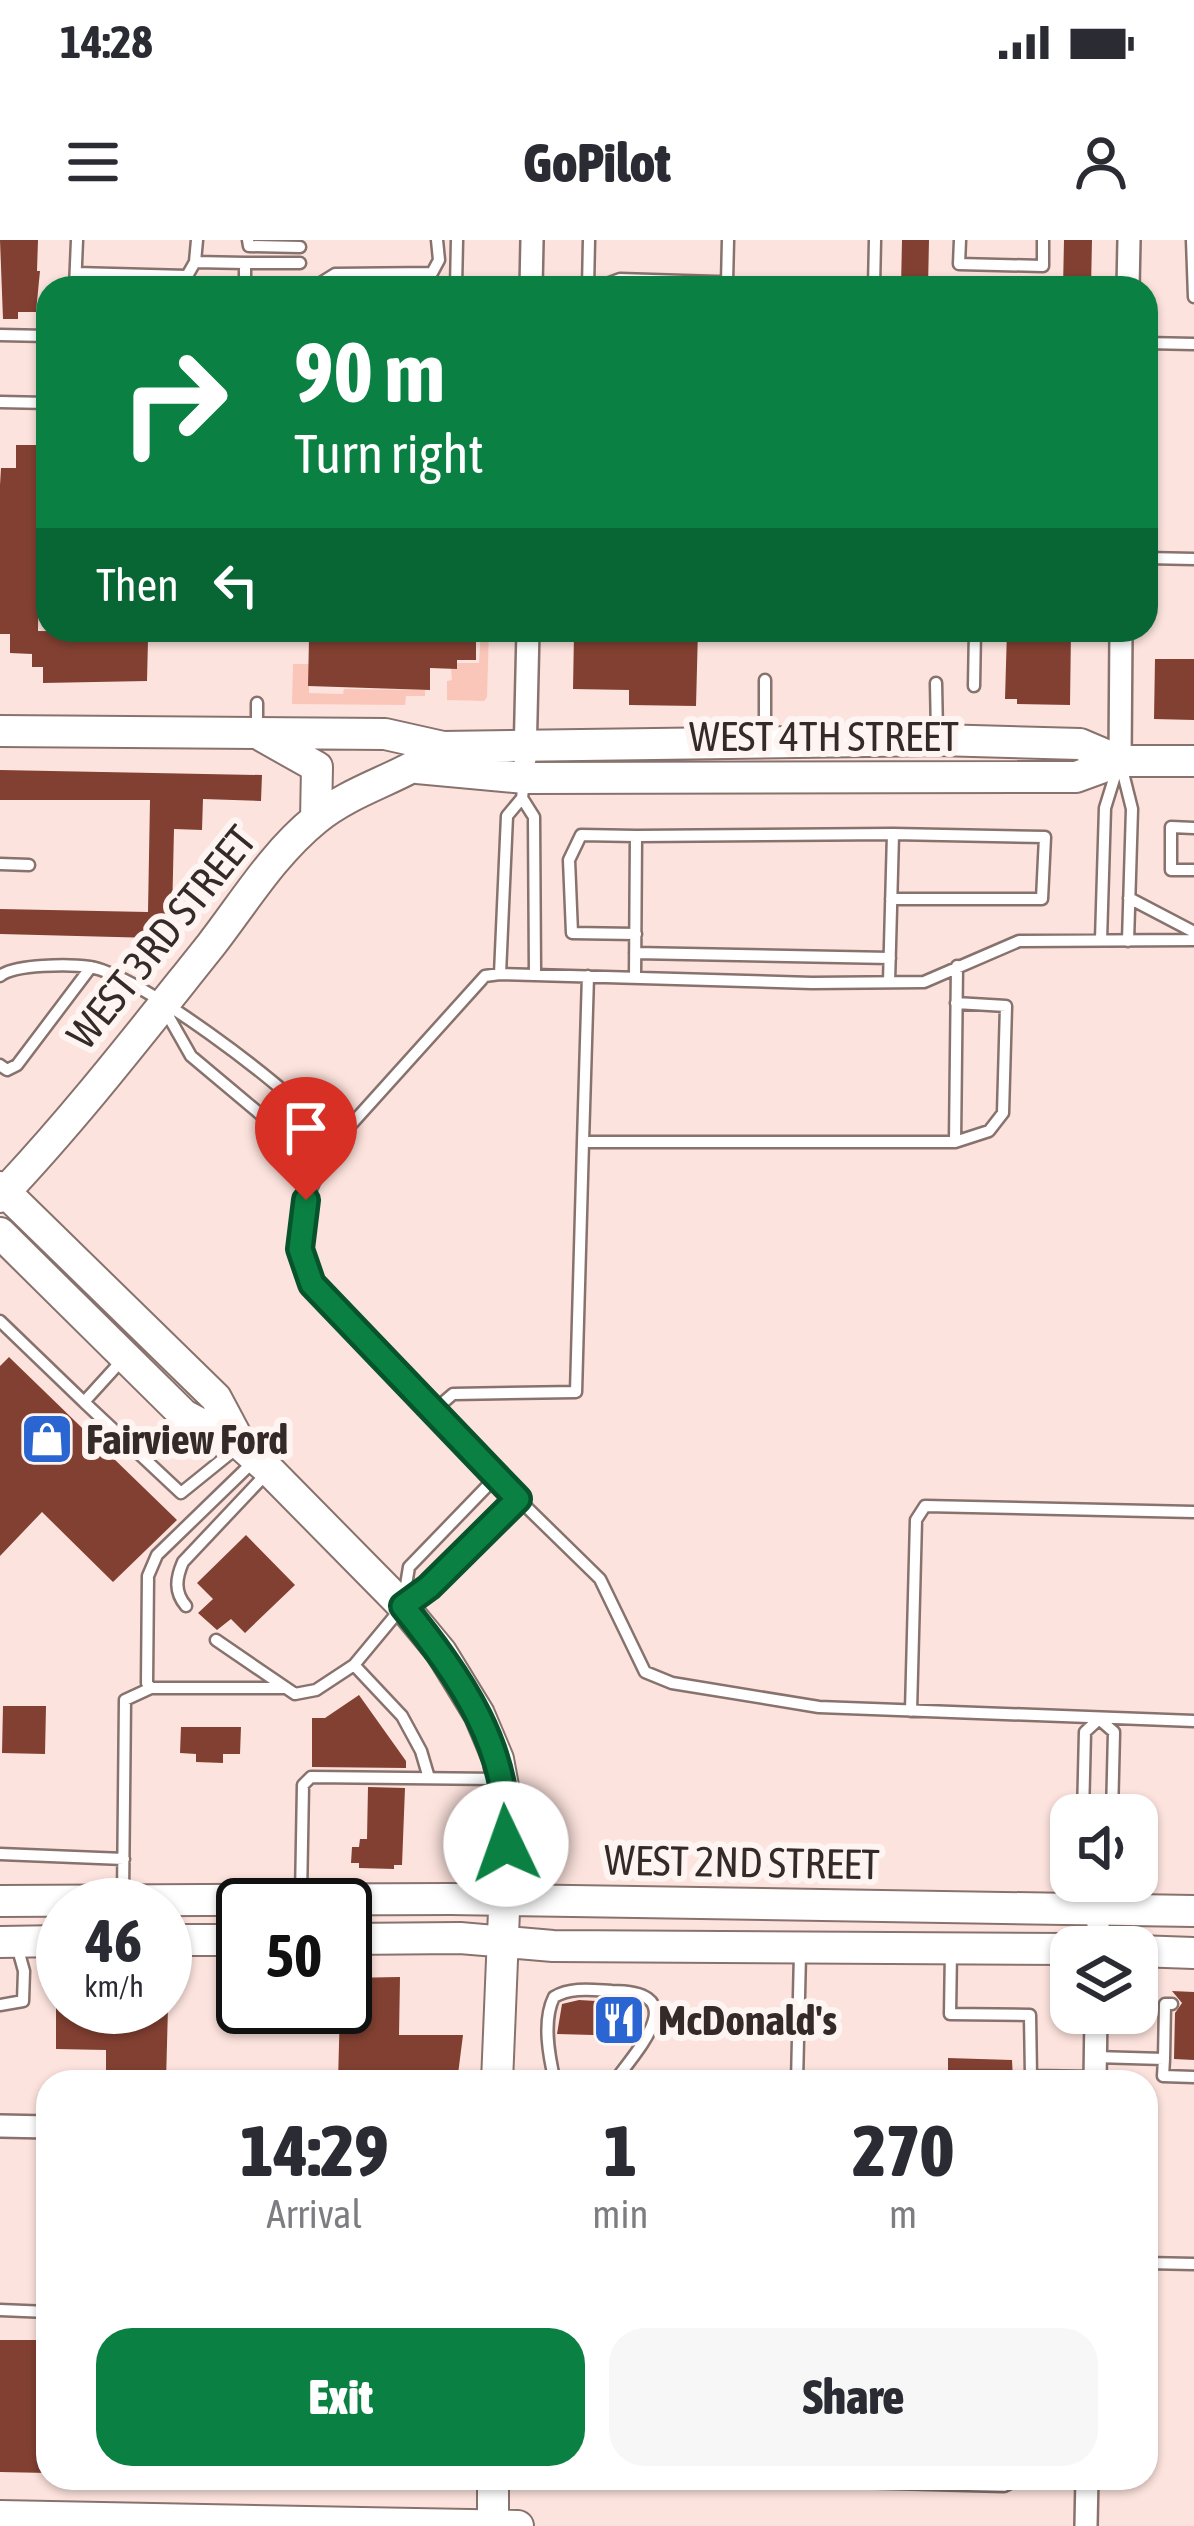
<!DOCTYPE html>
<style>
:root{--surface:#fff;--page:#f7f7f7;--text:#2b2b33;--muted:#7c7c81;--accent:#0b8043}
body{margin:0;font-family:"Asap Condensed",sans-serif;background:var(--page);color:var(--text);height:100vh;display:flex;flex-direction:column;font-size:45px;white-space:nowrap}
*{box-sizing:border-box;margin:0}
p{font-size:39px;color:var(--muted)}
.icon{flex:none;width:66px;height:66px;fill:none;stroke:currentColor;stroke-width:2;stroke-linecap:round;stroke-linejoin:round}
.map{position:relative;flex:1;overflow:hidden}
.details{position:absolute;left:36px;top:1830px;width:1122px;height:420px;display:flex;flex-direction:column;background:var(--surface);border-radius:36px;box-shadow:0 3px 9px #0004}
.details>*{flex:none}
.top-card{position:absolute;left:36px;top:36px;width:1122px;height:366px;border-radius:36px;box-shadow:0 3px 9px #0004;background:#0b8043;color:#fff;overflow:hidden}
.controls{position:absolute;left:1050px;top:1554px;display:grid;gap:24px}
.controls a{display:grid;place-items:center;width:108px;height:108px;border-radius:24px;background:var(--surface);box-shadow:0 3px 9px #0004;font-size:60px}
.speed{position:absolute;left:36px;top:1638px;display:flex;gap:24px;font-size:60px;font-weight:700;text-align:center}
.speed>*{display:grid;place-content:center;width:156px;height:156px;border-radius:50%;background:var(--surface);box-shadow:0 3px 9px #0004;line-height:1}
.speed small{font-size:30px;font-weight:400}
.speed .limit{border:6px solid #111;border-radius:18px;background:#fff;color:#111}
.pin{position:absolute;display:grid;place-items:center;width:102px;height:102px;color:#fff;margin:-123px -51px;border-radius:50% 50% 50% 0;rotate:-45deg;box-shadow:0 0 12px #0007}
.pin .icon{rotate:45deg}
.me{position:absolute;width:132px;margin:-66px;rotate:357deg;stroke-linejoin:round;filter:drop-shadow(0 0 9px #0008)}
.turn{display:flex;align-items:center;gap:42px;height:252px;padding:0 60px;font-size:54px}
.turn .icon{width:156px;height:156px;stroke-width:2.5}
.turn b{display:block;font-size:84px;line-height:102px}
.then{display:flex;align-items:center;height:114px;padding:0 60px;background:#0003;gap:24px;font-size:45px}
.eta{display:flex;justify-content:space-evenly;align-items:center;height:204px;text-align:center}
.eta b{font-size:72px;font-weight:800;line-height:84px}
.button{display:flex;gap:24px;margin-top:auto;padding:24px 60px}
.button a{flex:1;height:138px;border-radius:36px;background:var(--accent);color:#fff;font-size:48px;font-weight:800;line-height:138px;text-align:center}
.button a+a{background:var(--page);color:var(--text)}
.status{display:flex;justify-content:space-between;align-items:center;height:84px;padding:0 60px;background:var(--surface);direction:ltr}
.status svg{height:33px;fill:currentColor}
header{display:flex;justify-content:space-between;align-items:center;height:156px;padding:0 60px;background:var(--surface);font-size:54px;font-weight:800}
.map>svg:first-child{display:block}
.green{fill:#fbc6ba}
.building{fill:#824032}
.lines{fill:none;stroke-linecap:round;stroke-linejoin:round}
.lane-casing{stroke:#88726d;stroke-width:15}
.street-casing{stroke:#88726d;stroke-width:26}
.secondary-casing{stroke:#88726d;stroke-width:34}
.lane{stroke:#fff;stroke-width:10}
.street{stroke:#fff;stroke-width:21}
.secondary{stroke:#fff;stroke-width:30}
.route-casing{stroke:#07532c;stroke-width:30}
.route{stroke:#0b8043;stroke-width:21}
.labels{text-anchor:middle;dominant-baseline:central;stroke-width:12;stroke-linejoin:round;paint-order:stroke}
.street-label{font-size:42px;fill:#342a28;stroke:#fef4f1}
.poi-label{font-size:42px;font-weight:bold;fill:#342a28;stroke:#fef4f1;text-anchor:start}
</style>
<div class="status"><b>14:28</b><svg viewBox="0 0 49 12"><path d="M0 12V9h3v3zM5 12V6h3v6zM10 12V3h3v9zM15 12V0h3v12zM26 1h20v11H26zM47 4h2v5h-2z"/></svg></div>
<header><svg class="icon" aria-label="menu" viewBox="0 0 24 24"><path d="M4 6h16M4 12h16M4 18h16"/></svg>GoPilot<svg class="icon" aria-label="person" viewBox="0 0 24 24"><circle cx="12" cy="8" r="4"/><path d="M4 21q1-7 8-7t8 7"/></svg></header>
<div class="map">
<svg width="1194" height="2286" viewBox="0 0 1194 2286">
<rect width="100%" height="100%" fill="#fde3dd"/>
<!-- green -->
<path class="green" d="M481 390H489L487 457 484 461 447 460V441L452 440 451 429 457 423H479Z
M293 424H309V453L343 454 344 449 425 450V456H406L405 465 292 464Z"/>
<!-- building -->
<path class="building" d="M0 0H38L37 31H40L36 72H18V79H3Z
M902 0H929L928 48H901Z
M1064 0H1092L1091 48H1063Z
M16 205H48V254H40L38 391 135 392V398L148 400 147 441 43 443V427H32V414L10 413V394H0V245L1 228H16Z
M426 390H476V420H457V429L430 428V450L308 446 309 399 426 402Z
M633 390H698L696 466 629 465V450L573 449 574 394 633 395Z
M1007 390H1071L1070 465 1017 464V459H1005Z
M1155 419H1194V480L1154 479Z
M0 530 262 535 261 561 203 559 202 590 174 589 172 677 154 698 0 694V669L148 672 150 560H0Z
M9 1117 177 1280 113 1342 42 1272 0 1316V1126Z
M246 1295 295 1345 245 1393 231 1379 217 1390 198 1373 213 1359 197 1343Z
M359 1455 406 1521V1528L312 1527V1478H325Z
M3 1466H46L45 1514 2 1513Z
M181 1487H241L240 1514H223V1523L196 1522V1514L180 1513Z
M368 1547 405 1548 402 1625H394V1629L359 1628V1623H351L352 1607H359L360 1599H367Z
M400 1737 399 1795H463L457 1842H338L340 1767H345V1738Z
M1172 1751 1194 1752V1820L1174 1819 1175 1773 1182 1763Z
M579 1760 631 1763 630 1796 557 1794 562 1764Z
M56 1767H168L166 1842H106V1810L56 1809Z
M948 1818 1012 1820 1013 1840 948 1839Z
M0 2100H48V2233L0 2232Z"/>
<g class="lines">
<!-- lane casing -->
<g class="lane-casing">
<path id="lane" d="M248 0 249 6 300 7
M960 0 959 24 1043 26V0
M1192 0 1194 57
M195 22 245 23V48
M245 23H300
M76 33 187 36 195 22 197 0
M727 43 728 0
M292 44 468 48
M319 44 335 34 432 33 439 20 437 0
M456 47 457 0
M75 48 77 0
M588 48 589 0
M596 48 620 39 874 47 875 0
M0 95 48 96
M1146 103 1194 104
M0 162 48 163
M1146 318 1194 319
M936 443 937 494
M974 446 975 390
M257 489V463
M765 497V440
M1121 525 1132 569 1128 701
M522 558 534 577 535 734
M1194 588 1171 587V630H1194
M636 596 893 594
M0 624 29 625
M1129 658 1194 692
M1101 700 1105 568 1118 526
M1194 700 1019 701 924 742 812 743 500 734 485 736 330 908 306 960 299 989 300 1009 312 1044 464 1206 600 1339 645 1432 672 1443 819 1467 1194 1481
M635 713 890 718
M500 734 507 576 522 558 524 541
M0 736C15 724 70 724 90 727 139 735 283 844 318 883 324 890 327 900 330 908
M588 736 583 902H955L957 726
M635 737 636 596 581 595 569 620 572 693 636 694
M889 742 893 594 1045 597 1042 659H891
M166 772 191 816 303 910 330 908
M0 825 7 830 17 825 91 727
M955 902 989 891 1003 873 1006 766 956 763
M0 1081 84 1162 124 1118
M84 1162 181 1253 238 1207
M432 1172 453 1154 576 1152 583 902
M255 1220 157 1315 148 1336 147 1443 151 1448H286
M404 1357 409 1327 496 1237
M186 1366C174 1352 176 1338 183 1322L267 1233
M216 1400 295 1454 316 1450 354 1425 403 1366 429 1347 518 1259
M354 1425 402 1476 421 1511 429 1538
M911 1471 916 1280 925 1266 1194 1272
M1083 1575 1085 1492 1099 1479 1114 1492 1112 1575
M0 1614 124 1619
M1082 1641 1096 1667
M123 1656 125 1460 151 1448
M301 1657 303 1545 311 1537 499 1539
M1099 1667 1111 1641
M951 1711 950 1774 1030 1775 1031 1836 1095 1837
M0 1765 23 1761 24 1731 17 1706
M1095 1817 1164 1819 1165 1764H1172
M1164 1819 1163 1836 1194 1837
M555 1842C549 1817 542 1781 554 1757 571 1747 592 1750 612 1751 693 1751 639 1808 614 1842
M797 1842 800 1713
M1146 2023 1194 2024
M0 2070 48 2072
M711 2238 1004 2246 1020 2238"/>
</g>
<!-- street casing -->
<g class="street-casing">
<path id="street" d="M531 48 532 0
M1128 48 1129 0
M525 519 528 390
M1120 521 1121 390
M1098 1707V1670
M1095 1842 1096 1773
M0 1886 48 1887
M1086 2286 1087 2238"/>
</g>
<!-- secondary casing -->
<g class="secondary-casing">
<path id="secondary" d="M0 491 385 494 443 507
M262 496 317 527 316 579
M417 528 525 538 1076 537 1120 521H1194
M0 947 216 1158 241 1205
M0 957C75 878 143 790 211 705 245 661 273 614 316 579 355 547 405 538 443 507L937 500 1080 504 1120 521
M0 993 184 1175 241 1205 269 1230 403 1366 441 1412 479 1474 498 1519 508 1573 497 1842
M0 1661 451 1659 1194 1671
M345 1699 460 1698 553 1706 1071 1709
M165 1700H243
M0 1702 63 1701
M1137 1711 1194 1713
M493 2238V2286
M0 2276 518 2286"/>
</g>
<!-- lane -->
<use href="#lane" class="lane"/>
<!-- street -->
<use href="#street" class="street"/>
<!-- secondary -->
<use href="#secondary" class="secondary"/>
</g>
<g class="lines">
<!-- route casing -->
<g class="route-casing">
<path id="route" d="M306 960 300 1009 312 1044 518 1259 429 1347 403 1366C460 1437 512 1509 506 1604"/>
</g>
<!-- route -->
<use href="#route" class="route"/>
</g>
<!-- icons -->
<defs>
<g id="shop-square" transform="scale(2.7)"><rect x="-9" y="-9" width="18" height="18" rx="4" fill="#2b65d2" stroke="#fef4f1"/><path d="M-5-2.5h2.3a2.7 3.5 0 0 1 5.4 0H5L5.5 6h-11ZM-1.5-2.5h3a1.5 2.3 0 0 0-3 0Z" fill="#fff"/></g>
<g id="restaurant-square" transform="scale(2.7)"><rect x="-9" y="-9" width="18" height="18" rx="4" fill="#2b65d2" stroke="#fef4f1"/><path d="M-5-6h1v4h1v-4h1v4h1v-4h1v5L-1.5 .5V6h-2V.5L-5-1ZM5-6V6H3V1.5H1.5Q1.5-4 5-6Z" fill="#fff"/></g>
</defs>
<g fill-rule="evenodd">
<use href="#shop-square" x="47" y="1199"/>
<use href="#restaurant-square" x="619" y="1780"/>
</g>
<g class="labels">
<!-- street labels -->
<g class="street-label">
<text x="824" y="496">WEST 4TH STREET</text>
<text transform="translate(161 697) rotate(-51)">WEST 3RD STREET</text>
<text transform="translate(742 1622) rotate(1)">WEST 2ND STREET</text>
</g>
<!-- poi labels -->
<g class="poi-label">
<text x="86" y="1199">Fairview Ford</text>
<text x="658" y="1780">McDonald's</text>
</g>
</g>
</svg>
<div class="controls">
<a><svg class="icon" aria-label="sound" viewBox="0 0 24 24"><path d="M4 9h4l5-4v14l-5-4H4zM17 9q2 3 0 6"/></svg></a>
<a><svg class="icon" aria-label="layers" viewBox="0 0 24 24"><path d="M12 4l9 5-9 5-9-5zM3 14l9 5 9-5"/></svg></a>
</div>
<div class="speed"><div>46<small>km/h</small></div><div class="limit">50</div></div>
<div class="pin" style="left:306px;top:960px;background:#d93025"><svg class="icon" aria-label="arrive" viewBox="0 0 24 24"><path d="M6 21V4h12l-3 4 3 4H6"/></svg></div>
<svg class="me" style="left:506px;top:1604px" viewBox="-20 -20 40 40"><circle r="19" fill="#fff"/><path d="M0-13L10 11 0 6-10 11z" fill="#0b8043"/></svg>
<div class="top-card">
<div class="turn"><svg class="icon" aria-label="right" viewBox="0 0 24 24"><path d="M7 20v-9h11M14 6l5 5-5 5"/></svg><div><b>90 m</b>Turn right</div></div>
<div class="then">Then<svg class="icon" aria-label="left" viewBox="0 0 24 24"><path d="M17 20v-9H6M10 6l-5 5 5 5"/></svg></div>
</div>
<section class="details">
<div class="eta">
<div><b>14:29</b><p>Arrival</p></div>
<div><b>1</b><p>min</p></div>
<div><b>270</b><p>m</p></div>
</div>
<div class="button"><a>Exit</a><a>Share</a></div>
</section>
</div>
